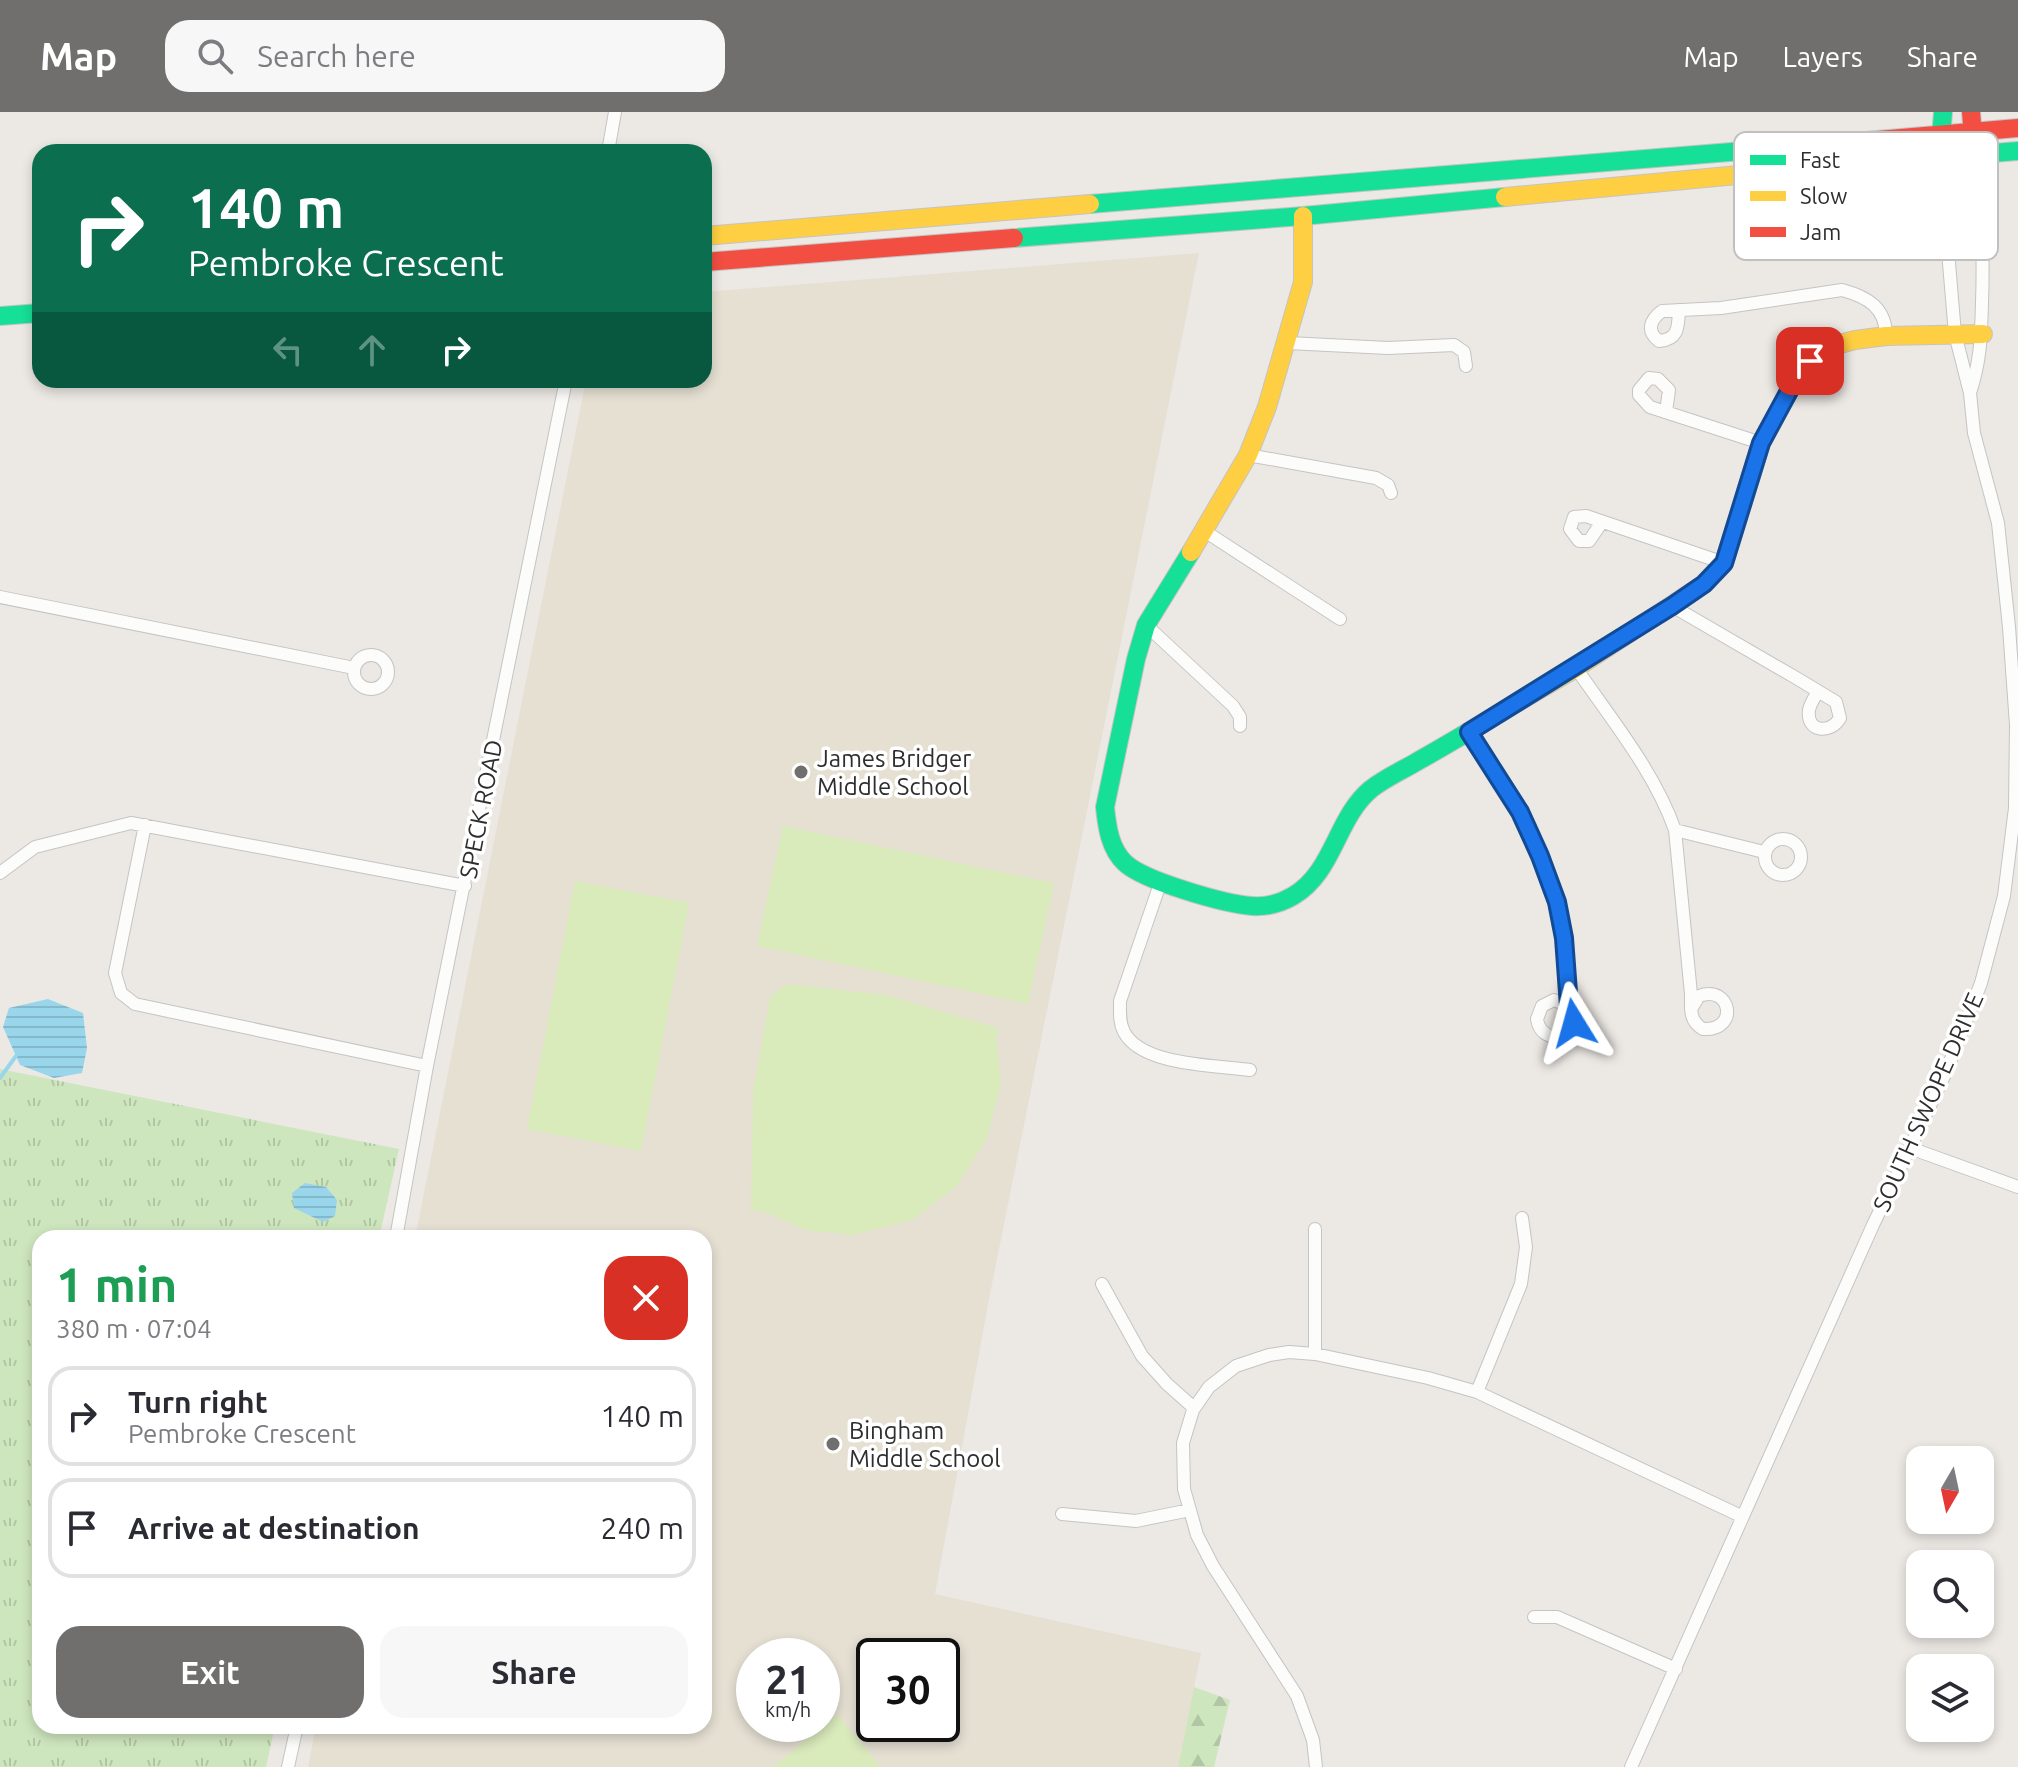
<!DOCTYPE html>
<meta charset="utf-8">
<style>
:root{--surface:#fff;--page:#f7f7f7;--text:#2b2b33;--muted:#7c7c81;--line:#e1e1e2;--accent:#706f6e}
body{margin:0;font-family:Ubuntu,sans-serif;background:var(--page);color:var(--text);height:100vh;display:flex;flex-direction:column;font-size:30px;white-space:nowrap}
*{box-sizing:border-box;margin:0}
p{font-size:26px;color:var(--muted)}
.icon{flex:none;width:44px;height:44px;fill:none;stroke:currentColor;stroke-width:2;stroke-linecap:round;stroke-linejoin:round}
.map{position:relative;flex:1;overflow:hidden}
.panel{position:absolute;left:32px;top:1118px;width:680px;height:504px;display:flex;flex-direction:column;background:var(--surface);border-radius:24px;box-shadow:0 4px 12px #0003}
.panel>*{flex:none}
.guide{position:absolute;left:32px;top:32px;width:680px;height:244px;border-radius:24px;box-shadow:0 4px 12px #0003;background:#0b6e4f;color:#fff;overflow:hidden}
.needle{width:52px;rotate:189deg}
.controls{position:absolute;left:1906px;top:1334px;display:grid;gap:16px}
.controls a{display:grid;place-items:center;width:88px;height:88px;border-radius:16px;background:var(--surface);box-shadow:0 4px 12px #0003;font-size:40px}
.speed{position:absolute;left:736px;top:1526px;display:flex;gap:16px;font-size:40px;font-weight:700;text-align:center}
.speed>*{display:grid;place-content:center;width:104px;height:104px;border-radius:50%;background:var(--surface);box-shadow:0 4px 12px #0003;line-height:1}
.speed small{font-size:20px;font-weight:400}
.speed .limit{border:4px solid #111;border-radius:12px;background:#fff;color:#111}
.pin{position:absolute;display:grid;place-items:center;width:68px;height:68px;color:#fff;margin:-34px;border-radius:16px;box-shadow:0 4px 12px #0006}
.me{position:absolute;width:88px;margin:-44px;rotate:352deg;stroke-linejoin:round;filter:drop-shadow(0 0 6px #0008)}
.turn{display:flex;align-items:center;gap:28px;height:168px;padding:0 24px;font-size:36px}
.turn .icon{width:104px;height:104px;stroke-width:2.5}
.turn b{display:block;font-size:56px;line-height:68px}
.lanes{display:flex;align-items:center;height:76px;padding:0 24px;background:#0003;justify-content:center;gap:40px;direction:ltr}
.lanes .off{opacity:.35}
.round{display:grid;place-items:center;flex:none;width:84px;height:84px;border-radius:24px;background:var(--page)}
.overview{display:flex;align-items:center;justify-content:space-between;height:136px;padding:0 24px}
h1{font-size:48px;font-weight:700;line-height:60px;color:#1e9e55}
.primary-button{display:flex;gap:16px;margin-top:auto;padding:16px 24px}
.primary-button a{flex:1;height:92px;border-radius:24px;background:var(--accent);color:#fff;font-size:32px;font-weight:700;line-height:92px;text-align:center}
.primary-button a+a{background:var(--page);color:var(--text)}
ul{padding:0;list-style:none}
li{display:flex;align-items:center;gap:24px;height:100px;margin:0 16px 12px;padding:0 8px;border:4px solid var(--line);border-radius:24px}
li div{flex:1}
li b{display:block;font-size:30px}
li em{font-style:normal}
header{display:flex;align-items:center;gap:48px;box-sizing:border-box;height:112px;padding:0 40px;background:var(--accent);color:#fff}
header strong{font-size:38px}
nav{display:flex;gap:44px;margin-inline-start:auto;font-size:28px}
.search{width:560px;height:72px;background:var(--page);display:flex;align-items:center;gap:20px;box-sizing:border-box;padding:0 28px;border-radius:24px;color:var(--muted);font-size:30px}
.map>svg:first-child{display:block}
.education{fill:#e6e0d3;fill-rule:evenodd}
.forest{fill:url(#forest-firs)}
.park{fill:url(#park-tufts)}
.pitch{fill:#d9eabb}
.water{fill:url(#water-rules)}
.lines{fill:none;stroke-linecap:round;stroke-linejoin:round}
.stream{stroke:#99d6ec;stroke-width:4}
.street-casing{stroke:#c5c4c5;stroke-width:14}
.fast-casing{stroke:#c5c4c5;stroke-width:20}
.slow-casing{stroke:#c5c4c5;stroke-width:20}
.jam-casing{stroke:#c5c4c5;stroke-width:20}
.street{stroke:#fcfcfb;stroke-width:12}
.fast{stroke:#16e098;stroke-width:18}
.slow{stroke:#ffcf43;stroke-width:18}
.jam{stroke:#f24e42;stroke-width:18}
.route-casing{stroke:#114b97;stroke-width:20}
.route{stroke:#1a73e8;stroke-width:14}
.poi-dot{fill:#706f6e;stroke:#fff;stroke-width:3}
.labels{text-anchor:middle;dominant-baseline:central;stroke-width:7;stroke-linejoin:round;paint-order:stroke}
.poi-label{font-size:24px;fill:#2e2e2e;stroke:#fff;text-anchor:start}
.street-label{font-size:24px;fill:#2e2e2e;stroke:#fff}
.key{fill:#fff;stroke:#c0c0c0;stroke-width:2}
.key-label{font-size:22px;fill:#2e2e2e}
</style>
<header>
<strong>Map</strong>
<div class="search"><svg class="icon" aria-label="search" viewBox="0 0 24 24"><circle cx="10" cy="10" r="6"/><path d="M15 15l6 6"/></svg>Search here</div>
<nav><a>Map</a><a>Layers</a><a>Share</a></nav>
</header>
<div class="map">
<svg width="2018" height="1655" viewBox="0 0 2018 1655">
<defs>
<pattern id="forest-firs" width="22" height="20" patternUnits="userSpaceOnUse" patternTransform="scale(2)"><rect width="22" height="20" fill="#cee6be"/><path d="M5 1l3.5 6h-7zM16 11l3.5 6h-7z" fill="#b1c6a4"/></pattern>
<pattern id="park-tufts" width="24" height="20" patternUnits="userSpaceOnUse" patternTransform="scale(2)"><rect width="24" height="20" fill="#cee6be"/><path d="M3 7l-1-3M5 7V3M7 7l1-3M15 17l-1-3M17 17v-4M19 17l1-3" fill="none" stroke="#b1c6a4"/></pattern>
<pattern id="water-rules" width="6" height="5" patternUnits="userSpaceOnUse" patternTransform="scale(2)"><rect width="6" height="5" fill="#99d6ec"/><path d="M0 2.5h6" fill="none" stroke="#84b8cb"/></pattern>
</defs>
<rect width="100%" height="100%" fill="#ece8e4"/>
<!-- education -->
<path class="education" d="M1199 141 990 1182 935 1482 1201 1541 1178 1655H308L316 1614H704V1126H415L586 268H704V180ZM754 1544H822V1612H754ZM874 1544H942V1612H874Z"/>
<!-- forest -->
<path class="forest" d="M1194 1575 1230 1588 1214 1655H1178Z"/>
<!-- park -->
<path class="park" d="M0 957 399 1037 379 1126H40V1614H275L266 1655H0Z"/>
<!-- pitch -->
<path class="pitch" d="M783 714 1054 771 1028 892 757 834Z
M575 769 689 791 641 1039 527 1017Z
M787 872 885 883 999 916 996 926 1001 970 987 1026 957 1074 912 1108 853 1123 805 1118 765 1100 751 1098 753 980 770 885Z
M837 1602 881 1655H773Z"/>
<!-- water -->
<path class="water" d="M48 887 83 901 87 936 82 961 54 966 20 953 3 915 9 896Z
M305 1071 326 1075 337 1088 335 1104 323 1110 294 1096 292 1081Z"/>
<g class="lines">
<!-- stream -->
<path class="stream" d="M0 966 16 944"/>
<!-- street casing -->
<g class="street-casing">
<path id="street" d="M608 40 615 0
M1679 198C1678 215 1679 227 1659 229 1646 219 1650 208 1662 199L1721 196 1842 178C1868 185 1886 196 1886 224
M1288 231 1388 236 1454 233 1464 240 1466 254
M1970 281C1981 247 1981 225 1982 190 1984 139 1981 91 1975 41
M1666 300 1669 278 1658 267 1649 266 1639 278V283L1650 295 1761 331
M1248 343 1376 366 1388 373 1391 381
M1602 410 1589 429H1579L1570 417 1574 405 1586 404 1724 451
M1203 418 1340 507
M0 485 354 556
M1672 494 1798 567 1836 590 1840 606C1831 622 1806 621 1809 598 1810 592 1815 585 1818 579
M1146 513 1233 594 1240 605V614
M354 560a17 17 0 1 1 34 0a17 17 0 1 1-34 0Z
M1576 556C1611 607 1654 659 1675 718L1691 882C1691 897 1689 909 1703 917 1740 919 1731 872 1699 884L1691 897
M1469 620C1529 709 1563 773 1568 882 1569 900 1580 913 1561 925 1548 926 1539 920 1537 907L1542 894 1554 888 1569 894
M145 713 115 861 121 881 135 892 427 954
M1675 718 1764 740
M1765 745a18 18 0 1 1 36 0a18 18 0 1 1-36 0Z
M0 761 35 735 131 711 465 774
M1161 769 1120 889C1120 900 1119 910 1124 920 1142 954 1215 953 1250 958
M1910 1036 2018 1075
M396 1126 427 954 566 268
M1102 1172 1142 1244 1167 1272 1194 1296
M1315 1242V1117
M1477 1280 1521 1172 1526 1135 1522 1106
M1062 1402 1136 1409 1190 1398
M1534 1505H1557L1676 1557
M288 1655 297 1614
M1316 1655 1313 1628 1297 1584 1213 1454 1197 1423 1184 1377 1183 1331 1193 1298 1209 1275 1236 1254 1269 1243 1289 1240 1315 1242 1428 1266 1477 1280 1741 1404
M1631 1655 1873 1113 1946 960 1981 871 2004 784 2015 696 2016 613 2009 515 1998 411 1974 321 1970 281 1955 222 1940 45"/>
</g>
<!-- fast casing -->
<g class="fast-casing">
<path id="fast" d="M1940 37 1943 0
M1833 54 2018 39
M1090 92 1866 29
M1014 126 1303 104 1505 85
M0 204 40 201
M1191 440 1146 513 1136 547 1105 695C1107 715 1110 737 1125 751 1144 769 1225 792 1252 794 1266 795 1281 791 1293 784 1334 760 1336 706 1371 677 1385 666 1403 658 1418 649 1452 630 1485 610 1518 590"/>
</g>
<!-- slow casing -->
<g class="slow-casing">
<path id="slow" d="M1505 85 1833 54
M704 124 1090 92
M1191 440 1248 343 1267 295 1303 170V104
M1518 590 1576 556 1704 472 1724 451 1761 331 1795 268 1810 249 1832 234 1855 228 1886 224 1983 222"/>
</g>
<!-- jam casing -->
<g class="jam-casing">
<path id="jam" d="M1971 0 1974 34
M1866 29 2018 16
M704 150 1014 126"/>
</g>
<!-- street -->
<use href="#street" class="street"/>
<!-- fast -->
<use href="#fast" class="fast"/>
<!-- slow -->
<use href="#slow" class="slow"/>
<!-- jam -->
<use href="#jam" class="jam"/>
</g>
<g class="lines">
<!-- route casing -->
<g class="route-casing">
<path id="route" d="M1574 911 1569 894 1564 826 1557 790 1540 744 1520 700 1469 620 1672 494 1704 472 1724 451 1761 331 1795 268 1810 249"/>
</g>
<!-- route -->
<use href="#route" class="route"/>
</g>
<!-- markers -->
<g class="poi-dot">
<circle cx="801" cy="660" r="8"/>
<circle cx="833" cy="1332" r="8"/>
</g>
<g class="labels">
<!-- poi labels -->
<g class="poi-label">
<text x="817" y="646">James Bridger<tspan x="817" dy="28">Middle School</tspan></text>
<text x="849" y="1318">Bingham<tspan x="849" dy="28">Middle School</tspan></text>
</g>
<!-- street labels -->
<g class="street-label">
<text transform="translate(481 697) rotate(-79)">SPECK ROAD</text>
<text transform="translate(1928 990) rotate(-66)">SOUTH SWOPE DRIVE</text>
</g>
</g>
<!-- legend -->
<rect x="1734" y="20" width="264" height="128" rx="12" class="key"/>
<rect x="1750" y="43" width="36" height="10" fill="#16e098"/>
<rect x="1750" y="79" width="36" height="10" fill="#ffcf43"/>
<rect x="1750" y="115" width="36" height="10" fill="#f24e42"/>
<g class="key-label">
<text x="1800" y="56">Fast</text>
<text x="1800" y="92">Slow</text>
<text x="1800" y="128">Jam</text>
</g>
</svg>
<div class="controls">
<a><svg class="needle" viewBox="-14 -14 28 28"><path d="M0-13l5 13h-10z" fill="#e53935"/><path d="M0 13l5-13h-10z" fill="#7c7c81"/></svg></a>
<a><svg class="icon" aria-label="search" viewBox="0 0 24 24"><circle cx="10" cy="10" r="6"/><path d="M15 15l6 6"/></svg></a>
<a><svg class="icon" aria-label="layers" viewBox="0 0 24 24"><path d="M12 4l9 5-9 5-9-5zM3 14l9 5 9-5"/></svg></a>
</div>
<div class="speed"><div>21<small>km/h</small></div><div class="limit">30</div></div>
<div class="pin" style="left:1810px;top:249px;background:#d93025"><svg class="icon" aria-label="arrive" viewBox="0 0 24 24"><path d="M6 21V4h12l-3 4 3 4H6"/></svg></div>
<svg class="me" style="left:1574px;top:911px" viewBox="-20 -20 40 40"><path d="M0-17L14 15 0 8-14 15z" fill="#1a73e8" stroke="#fff" stroke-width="4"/></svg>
<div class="guide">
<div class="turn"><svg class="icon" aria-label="right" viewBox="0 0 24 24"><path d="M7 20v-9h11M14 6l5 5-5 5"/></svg><div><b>140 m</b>Pembroke Crescent</div></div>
<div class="lanes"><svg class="icon off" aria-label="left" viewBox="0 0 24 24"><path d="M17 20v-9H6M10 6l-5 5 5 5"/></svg><svg class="icon off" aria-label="ahead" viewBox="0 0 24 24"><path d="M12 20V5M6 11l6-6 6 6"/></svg><svg class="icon" aria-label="right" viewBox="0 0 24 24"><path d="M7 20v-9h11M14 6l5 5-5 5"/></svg></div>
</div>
<section class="panel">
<div class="overview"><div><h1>1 min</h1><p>380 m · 07:04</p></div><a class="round" style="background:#d93025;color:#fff"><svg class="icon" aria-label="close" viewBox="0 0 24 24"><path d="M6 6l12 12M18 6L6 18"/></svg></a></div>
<ul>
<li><svg class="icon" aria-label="right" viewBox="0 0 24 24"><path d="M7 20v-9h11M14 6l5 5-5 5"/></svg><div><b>Turn right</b><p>Pembroke Crescent</p></div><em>140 m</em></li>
<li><svg class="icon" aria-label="arrive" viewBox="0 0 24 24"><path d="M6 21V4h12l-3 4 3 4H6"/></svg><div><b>Arrive at destination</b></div><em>240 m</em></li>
</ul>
<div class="primary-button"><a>Exit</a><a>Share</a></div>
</section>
</div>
